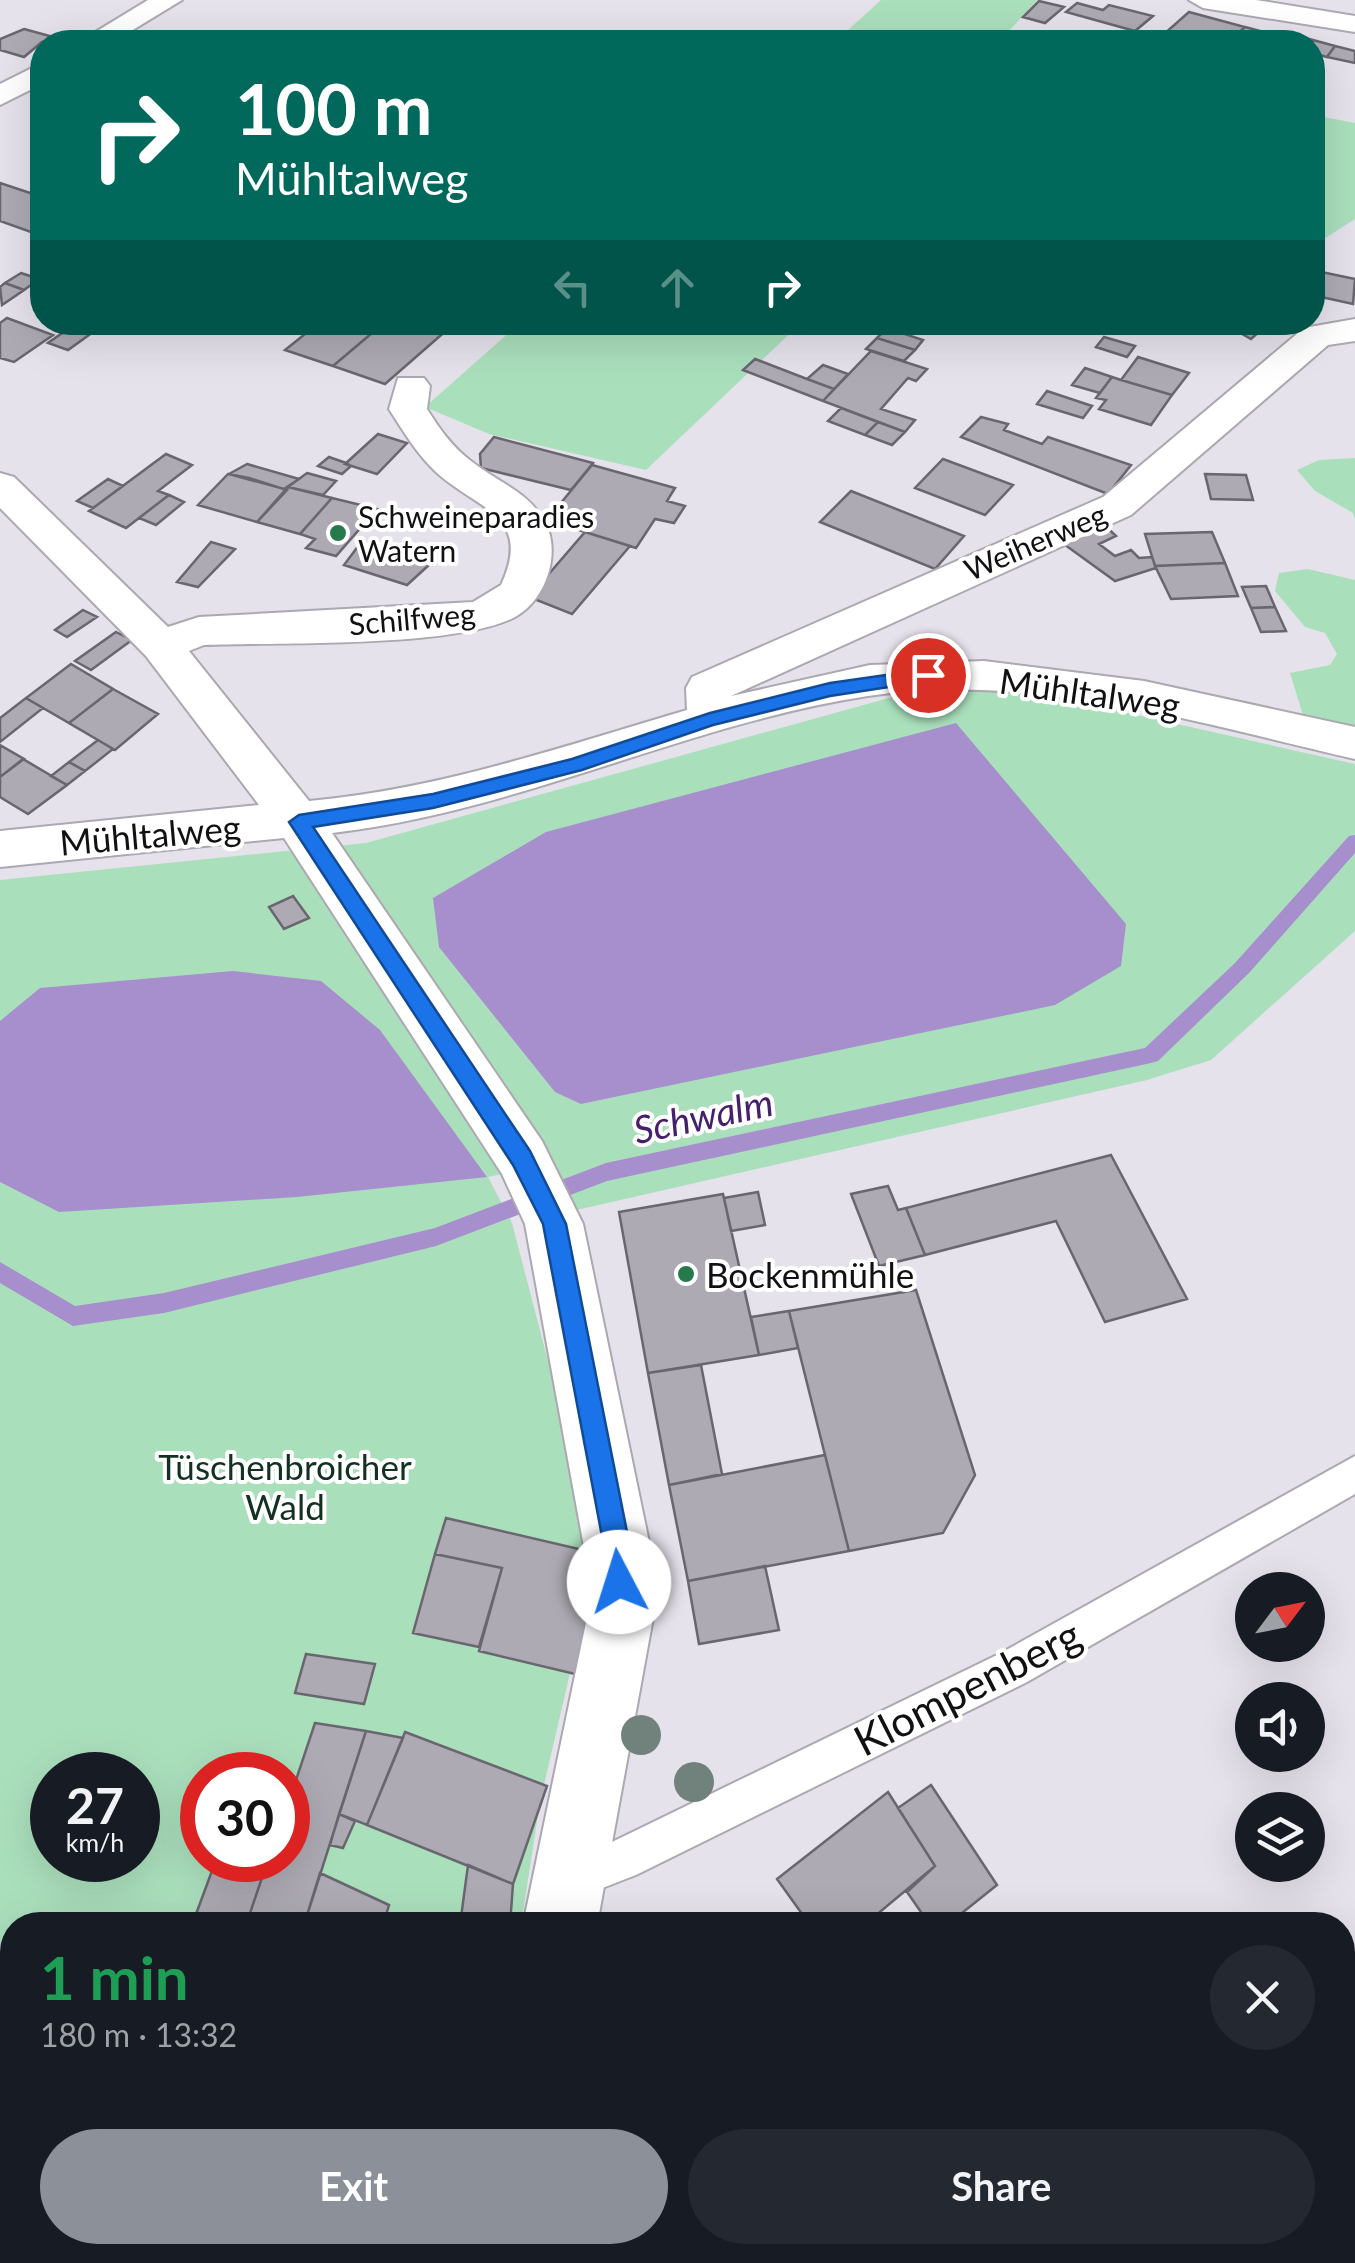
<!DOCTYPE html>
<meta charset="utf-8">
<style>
:root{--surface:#171b24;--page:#242831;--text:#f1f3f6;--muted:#9ea1a6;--accent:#8c9099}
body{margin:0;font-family:Lato,sans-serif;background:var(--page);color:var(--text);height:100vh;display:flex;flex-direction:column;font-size:38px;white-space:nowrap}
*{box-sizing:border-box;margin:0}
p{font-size:32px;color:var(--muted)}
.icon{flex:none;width:55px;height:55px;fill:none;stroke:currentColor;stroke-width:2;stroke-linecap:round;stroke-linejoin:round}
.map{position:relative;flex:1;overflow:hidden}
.sheet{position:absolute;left:0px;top:1912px;width:1355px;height:352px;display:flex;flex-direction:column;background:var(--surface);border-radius:40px 40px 0 0;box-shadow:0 10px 40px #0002}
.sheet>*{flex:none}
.guide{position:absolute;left:30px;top:30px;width:1295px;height:305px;border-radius:40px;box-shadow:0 10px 40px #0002;background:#00695c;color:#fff;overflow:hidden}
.needle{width:65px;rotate:58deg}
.controls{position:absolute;left:1235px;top:1572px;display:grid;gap:20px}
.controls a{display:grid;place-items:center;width:90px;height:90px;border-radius:50%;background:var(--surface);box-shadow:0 10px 40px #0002;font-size:50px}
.speed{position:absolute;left:30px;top:1752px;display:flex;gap:20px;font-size:50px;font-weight:700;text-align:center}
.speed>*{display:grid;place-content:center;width:130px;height:130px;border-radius:50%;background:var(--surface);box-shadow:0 10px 40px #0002;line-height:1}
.speed small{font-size:25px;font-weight:400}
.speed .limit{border:15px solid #d22;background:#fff;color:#111}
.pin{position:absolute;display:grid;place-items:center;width:85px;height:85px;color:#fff;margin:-42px;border:5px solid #fff;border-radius:50%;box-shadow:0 2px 10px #0007}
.me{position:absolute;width:110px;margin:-55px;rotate:355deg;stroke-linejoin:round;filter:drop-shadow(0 0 8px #0008)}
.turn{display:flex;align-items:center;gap:35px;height:210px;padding:0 40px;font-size:45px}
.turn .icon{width:130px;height:130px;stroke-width:2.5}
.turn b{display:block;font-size:70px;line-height:85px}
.lanes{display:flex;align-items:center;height:95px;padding:0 40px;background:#0003;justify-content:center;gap:50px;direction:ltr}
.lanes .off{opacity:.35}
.round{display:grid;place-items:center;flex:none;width:105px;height:105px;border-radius:52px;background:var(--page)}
.head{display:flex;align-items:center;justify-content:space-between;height:170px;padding:0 40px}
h1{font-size:60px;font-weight:700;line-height:75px;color:#1e9e55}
.cta{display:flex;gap:20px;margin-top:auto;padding:20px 40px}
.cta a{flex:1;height:115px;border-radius:60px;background:var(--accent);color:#fff;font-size:40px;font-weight:700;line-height:115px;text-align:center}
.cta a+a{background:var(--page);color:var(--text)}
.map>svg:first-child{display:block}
.green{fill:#aadfbc;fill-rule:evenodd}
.water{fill:#a78ecd}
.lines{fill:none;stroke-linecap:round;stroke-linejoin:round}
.stream{fill:#a78ecd;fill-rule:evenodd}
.building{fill:#adaab3;stroke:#69666f;stroke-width:2.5}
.lane-casing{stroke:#aba8b1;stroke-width:4}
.street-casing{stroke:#aba8b1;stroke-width:4}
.lane{fill:#fff;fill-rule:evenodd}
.street{fill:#fff;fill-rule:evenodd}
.tree{fill:#71817b}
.route{fill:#1a73e8;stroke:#114b97;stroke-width:2.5}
.poi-dot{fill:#267a4c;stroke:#fff;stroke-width:4}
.labels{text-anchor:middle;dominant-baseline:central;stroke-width:8;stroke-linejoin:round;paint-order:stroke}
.far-poi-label{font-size:30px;fill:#111013;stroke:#fff;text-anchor:start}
.far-street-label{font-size:30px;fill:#111013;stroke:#fff}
.street-label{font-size:35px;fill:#111013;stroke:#fff}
.poi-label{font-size:35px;fill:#111013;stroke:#fff;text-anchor:start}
.park-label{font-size:35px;fill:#12311f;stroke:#fff}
.water-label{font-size:38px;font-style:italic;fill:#45206b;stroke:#fff}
.near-street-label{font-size:42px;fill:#111013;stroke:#fff}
</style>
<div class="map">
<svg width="1355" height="2263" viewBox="0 0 1355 2263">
<rect width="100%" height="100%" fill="#e6e2ec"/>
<!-- green -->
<path class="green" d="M881 0H1037L999 42H835Z
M1313 115 1355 123V219L1313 246Z
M520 323H801L646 470 489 434 425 407Z
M1355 458V519L1353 513 1315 491 1297 470 1319 460Z
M1308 569 1355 580V732L1305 722 1290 673 1330 665 1337 654 1325 633 1305 627 1275 591 1279 573Z
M1021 689 1355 764V931L1211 1060 1147 1080 568 1212 541 1166 488 1177 512 1223 598 1553 540 1802 521 1925H12V2252H493L494 2263H0V880L366 843 914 691ZM52 1775H138V1860H52ZM202 1775H288V1860H202Z"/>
<!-- water -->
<path class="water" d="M956 723 1126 924 1121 966 1055 1005 581 1104 555 1092 439 947 433 898 546 832Z
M233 971 321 981 380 1030 487 1177 297 1197 59 1212 0 1182V1021L40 988Z"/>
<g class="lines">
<!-- stream -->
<path class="stream" d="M1355 835V853L1249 973 1158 1061 1151 1063 607 1181 436 1246 164 1313 73 1326 0 1283V1262L75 1306 164 1293 435 1228 606 1163 1145 1048 1235 963 1349 836Z"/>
</g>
<!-- building -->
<path class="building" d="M1039 1 1064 7 1045 23 1023 17Z
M1077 3 1103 10 1109 5 1153 16 1135 31 1066 12Z
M1189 12 1245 27 1228 42H1197L1164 34Z
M1245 27 1268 33 1258 42H1228Z
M24 29 57 38 42 42 24 57 0 50V39Z
M1302 37 1335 46 1327 57 1312 53V42H1300Z
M1335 46 1355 51V63L1327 57Z
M0 183 42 197V236L0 221Z
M1312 270 1355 279 1353 304 1312 295Z
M21 273 39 279 24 290 5 283Z
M5 283 24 290 2 305 0 287Z
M7 318 53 335 14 362 0 358V323Z
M78 322H107L68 350 48 343Z
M320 322H385L333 366 285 350Z
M385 322H456L385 384 333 366Z
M1221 322H1270L1251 339Z
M887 328 923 340 915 350 877 338Z
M1104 337 1135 346 1127 357 1096 347Z
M877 338 915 350 904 361 866 349Z
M871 351 927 369 916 381 908 378 881 409 915 420 905 432 823 401Z
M1138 357 1189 373 1172 395 1121 380Z
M755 359 807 379 834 389 823 401 743 370Z
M823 365 848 374 834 389 807 379Z
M1085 368 1112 377 1100 393 1072 385Z
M1112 377 1121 380 1172 395 1151 425 1099 409 1106 400 1096 398Z
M1047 391 1092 406 1083 418 1037 404Z
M841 408 878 422 865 435 828 421Z
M981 417 1008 424 1004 430 1042 444 1048 437 1131 465 1108 494 961 437Z
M878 422 905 432 892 445 865 435Z
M378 434 407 443 377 474 345 464Z
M494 437 593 463 571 490 481 468 480 454Z
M166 454 192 465 158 491 169 495 126 528 89 511Z
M329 457 346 463 351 466 342 474 318 466Z
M943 459 1013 485 985 515 915 488Z
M247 464 299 479 284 489 229 474Z
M592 465 675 488 667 501 685 506 674 523 655 519 636 548 547 520Z
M307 473 336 481 323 495 288 487Z
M228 474 249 478 287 490 257 522 198 505Z
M1205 474 1246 475 1253 500 1211 499Z
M108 479 123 486 93 508 77 501Z
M288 487 332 498 300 534 257 522Z
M851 491 964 536 935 569 820 522Z
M169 495 184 502 156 525 139 518Z
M332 498 377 509 336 556 306 548 315 539 300 534Z
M1102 523 1116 536 1099 544 1115 556 1131 550 1139 558 1152 557 1156 568 1115 581 1061 542Z
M585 532 630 546 572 614 529 597Z
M1212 532 1225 563 1155 566 1145 534Z
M211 542 235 549 198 587 177 582Z
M359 545 430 564 407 585 344 565Z
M1225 563 1238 596 1171 599 1155 566Z
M1266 586 1275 607 1251 608 1242 587Z
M1275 607 1286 631 1261 632 1251 608Z
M83 610 97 617 67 637 55 630Z
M116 632 132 640 91 670 75 661Z
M71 664 113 689 69 723 26 698Z
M113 689 158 714 115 750 69 723Z
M26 698 43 708 0 742V718Z
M98 740 113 749 85 771 69 762Z
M0 745 24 759 0 777Z
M23 759 67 785 28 814 0 797V777Z
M69 762 85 771 67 785 51 776Z
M293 896 309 918 284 929 269 907Z
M1111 1155 1187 1299 1105 1322 1056 1221 925 1255 906 1208Z
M888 1186 898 1210 906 1208 925 1255 879 1266 851 1194Z
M758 1192 765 1225 731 1231 724 1198Z
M723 1194 759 1355 648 1373 619 1212Z
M916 1290 975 1475 943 1533 849 1551 789 1311Z
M789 1311 798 1348 759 1355 751 1317Z
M701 1365 722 1474 669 1485 648 1373Z
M825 1455 849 1551 688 1581 669 1485Z
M446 1518 600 1554 575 1674 479 1651 502 1568 435 1554Z
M435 1554 502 1568 479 1647 413 1633Z
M765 1566 779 1630 699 1644 688 1581Z
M306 1654 375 1664 364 1704 295 1693Z
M315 1723 366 1731 304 1925H246L268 1860H288V1804Z
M366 1731 403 1738 367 1825 339 1814Z
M405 1732 547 1786 513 1884 367 1825Z
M931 1785 997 1885 947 1925H930L907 1892 935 1866 898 1808Z
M888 1792 935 1866 875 1916 881 1925H810L777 1879Z
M339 1814 355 1821 343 1848 330 1845Z
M216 1860H268L246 1925H192Z
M468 1865 513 1884 510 1925H460Z
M320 1873 389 1905 383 1925H304Z
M1355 2066V2263H1284L1279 2252H1342V2071Z
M952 2252H1065L1064 2263H939L938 2259Z"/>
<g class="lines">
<!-- lane casing -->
<g class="lane-casing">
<path id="lane" d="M1355 1456V1494L1027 1682 636 1875 569 1901 554 1894 547 1879 554 1864 612 1842 999 1654Z"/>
</g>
<!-- street casing -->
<g class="street-casing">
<path id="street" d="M148 0H182L113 42H79Z
M1189 0H1256L1355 16V32L1203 8Z
M42 63V84L0 105V84Z
M1355 319V341L1328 345 1131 515 731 696 870 665 984 661 1144 681 1355 727V759C1198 723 1031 671 868 696 685 724 518 812 332 833L542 1141 583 1224 650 1547 653 1618 597 1925H523L587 1618 584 1547 525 1224 502 1174 284 838 0 867V831L259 805 146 656 0 508V473L14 477 168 627 199 617 473 602 501 585C534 515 476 509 436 472 417 454 403 431 389 409L398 378H424L430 386 427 409C439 428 452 447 471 461 497 482 530 492 546 524 561 555 545 601 515 617 455 648 278 642 204 645L189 651 309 801C441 789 561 747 687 710L686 688 692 677 1103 497 1304 328Z
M504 2252H586L587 2263H505Z"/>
</g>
<!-- lane -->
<use href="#lane" class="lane"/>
<!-- street -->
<use href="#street" class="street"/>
</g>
<!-- trees -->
<g class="tree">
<circle cx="641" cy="1735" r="20"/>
<circle cx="694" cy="1782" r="20"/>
</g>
<!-- route -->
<path class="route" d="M928 669 935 671V680L830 696 713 725 582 770 433 808 313 827 530 1151 566 1224 630 1547 632 1582 628 1592 619 1596 609 1592 604 1547 543 1224 513 1165 289 822 299 815 433 794 572 759 710 713 830 683Z"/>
<!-- markers -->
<g class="poi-dot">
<circle cx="338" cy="533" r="10"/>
<circle cx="686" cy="1274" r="10"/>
</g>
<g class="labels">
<!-- far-poi labels -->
<g class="far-poi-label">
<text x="358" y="516">Schweineparadies<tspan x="358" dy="34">Watern</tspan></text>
</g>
<!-- far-street labels -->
<g class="far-street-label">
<text transform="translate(1035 541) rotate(-23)">Weiherweg</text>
<text transform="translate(412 618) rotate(-5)">Schilfweg</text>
</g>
<!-- street labels -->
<g class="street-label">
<text transform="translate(1090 692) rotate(8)">Mühltalweg</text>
<text transform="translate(150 834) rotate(-5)">Mühltalweg</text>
</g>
<!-- poi labels -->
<g class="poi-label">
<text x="706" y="1274">Bockenmühle</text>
</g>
<!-- park labels -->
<g class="park-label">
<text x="285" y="1466">Tüschenbroicher<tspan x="285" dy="40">Wald</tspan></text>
</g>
<!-- water labels -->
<g class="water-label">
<text transform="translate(703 1115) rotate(-12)">Schwalm</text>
</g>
<!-- near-street labels -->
<g class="near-street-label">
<text transform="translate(967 1687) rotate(-27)">Klompenberg</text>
</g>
</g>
</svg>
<div class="controls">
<a><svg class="needle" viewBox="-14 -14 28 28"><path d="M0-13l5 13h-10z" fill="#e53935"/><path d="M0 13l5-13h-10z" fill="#9ea1a6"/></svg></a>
<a><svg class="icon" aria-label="sound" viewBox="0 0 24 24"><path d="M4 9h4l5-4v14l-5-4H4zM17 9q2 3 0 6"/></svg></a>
<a><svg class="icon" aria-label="layers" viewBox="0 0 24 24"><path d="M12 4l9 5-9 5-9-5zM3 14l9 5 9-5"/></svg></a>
</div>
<div class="speed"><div>27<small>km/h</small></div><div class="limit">30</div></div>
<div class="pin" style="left:928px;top:675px;background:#d93025"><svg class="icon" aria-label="arrive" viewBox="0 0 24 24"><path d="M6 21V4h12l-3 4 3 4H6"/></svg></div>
<svg class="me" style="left:619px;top:1582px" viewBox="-20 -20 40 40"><circle r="19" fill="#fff"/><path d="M0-13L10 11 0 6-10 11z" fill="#1a73e8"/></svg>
<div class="guide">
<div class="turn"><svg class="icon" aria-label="right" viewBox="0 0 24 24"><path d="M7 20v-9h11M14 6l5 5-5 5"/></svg><div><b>100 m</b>Mühltalweg</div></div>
<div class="lanes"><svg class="icon off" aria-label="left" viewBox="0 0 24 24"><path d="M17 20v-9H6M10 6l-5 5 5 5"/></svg><svg class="icon off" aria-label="ahead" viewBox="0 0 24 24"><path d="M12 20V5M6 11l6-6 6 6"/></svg><svg class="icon" aria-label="right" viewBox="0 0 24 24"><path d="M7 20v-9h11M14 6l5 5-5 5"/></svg></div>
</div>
<section class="sheet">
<div class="head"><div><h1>1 min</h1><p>180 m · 13:32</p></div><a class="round"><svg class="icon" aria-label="close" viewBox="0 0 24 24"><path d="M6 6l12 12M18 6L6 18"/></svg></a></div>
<div class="cta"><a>Exit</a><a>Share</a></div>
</section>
</div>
